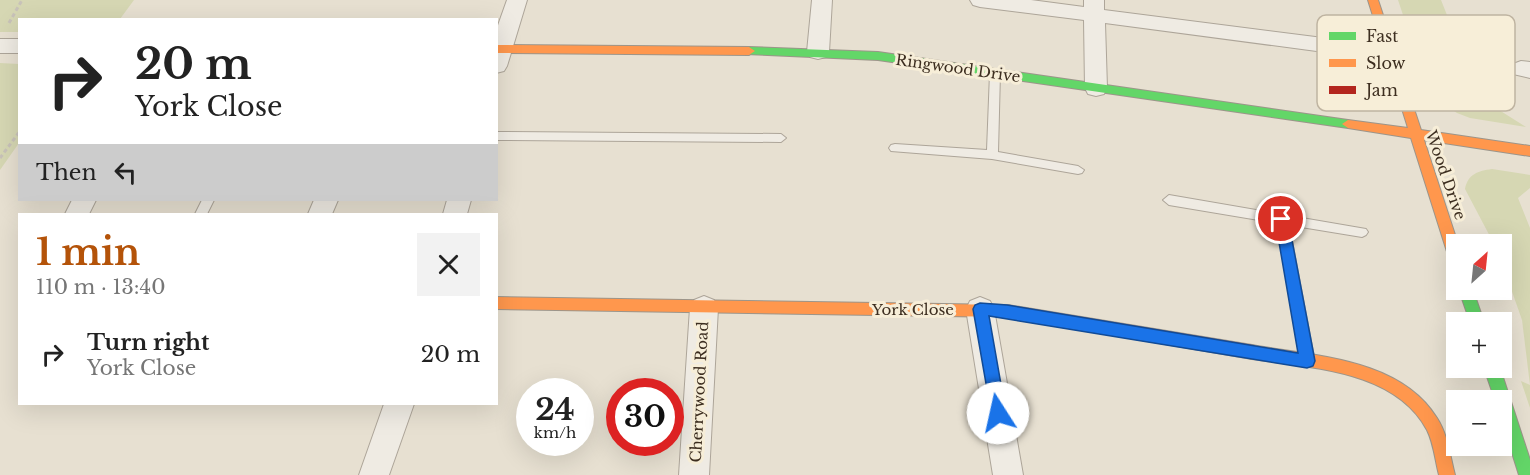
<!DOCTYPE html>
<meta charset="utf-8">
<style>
:root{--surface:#fff;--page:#f2f2f2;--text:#222;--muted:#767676;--accent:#b45309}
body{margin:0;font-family:"Libre Baskerville",serif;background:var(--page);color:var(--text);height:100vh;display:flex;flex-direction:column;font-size:22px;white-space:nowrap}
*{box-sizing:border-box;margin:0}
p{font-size:20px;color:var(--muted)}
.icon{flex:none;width:33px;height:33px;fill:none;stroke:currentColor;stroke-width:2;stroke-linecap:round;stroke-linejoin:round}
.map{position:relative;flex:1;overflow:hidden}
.panel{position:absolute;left:18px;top:213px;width:480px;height:192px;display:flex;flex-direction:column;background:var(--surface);border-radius:0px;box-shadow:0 6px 24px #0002}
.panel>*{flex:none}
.hud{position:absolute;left:18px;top:18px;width:480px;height:183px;border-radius:0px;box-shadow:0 6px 24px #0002;background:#fff;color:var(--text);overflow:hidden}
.needle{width:39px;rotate:27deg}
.fabs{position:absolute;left:1446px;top:234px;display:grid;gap:12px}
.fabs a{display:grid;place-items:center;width:66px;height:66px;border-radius:0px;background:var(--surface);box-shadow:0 6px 24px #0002;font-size:30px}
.speed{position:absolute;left:516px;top:378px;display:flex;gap:12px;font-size:30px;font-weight:700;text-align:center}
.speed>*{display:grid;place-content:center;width:78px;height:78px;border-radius:50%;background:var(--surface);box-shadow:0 6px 24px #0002;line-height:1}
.speed small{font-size:15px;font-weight:400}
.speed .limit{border:9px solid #d22;background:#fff;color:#111}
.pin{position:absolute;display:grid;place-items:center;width:51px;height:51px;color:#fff;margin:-26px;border:3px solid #fff;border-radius:50%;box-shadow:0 2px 6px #0007}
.me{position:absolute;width:66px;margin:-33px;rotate:350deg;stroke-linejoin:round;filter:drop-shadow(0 0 4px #0008)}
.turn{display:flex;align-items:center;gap:21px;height:126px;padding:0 18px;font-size:27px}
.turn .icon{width:78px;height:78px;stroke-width:2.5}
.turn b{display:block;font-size:42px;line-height:51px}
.then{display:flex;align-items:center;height:57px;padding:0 18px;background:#0003;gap:12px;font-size:22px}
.round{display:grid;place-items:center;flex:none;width:63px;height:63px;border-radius:0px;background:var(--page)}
.overview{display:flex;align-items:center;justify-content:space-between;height:102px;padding:0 18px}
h1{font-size:36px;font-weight:700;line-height:45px;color:var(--accent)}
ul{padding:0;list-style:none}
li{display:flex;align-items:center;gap:18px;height:78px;padding:0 18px}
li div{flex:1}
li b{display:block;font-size:22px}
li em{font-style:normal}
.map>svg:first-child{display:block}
.green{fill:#d6d7b3}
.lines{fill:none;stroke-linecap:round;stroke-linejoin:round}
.lane-casing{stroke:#ada599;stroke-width:2}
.street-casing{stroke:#ada599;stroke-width:2}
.fast-casing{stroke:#9c958a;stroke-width:2}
.slow-casing{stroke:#9c958a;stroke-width:2}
.jam-casing{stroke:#9c958a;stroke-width:2}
.path{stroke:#c8c2b9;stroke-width:3;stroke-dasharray:4 3;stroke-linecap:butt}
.lane{fill:#efebe3;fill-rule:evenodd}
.street{fill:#efebe3;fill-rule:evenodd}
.fast{fill:#63d668;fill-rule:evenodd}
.slow{fill:#ff974d;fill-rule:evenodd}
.jam{fill:#b3261e;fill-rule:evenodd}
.route{fill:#1a73e8;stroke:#114b97;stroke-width:1.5}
.labels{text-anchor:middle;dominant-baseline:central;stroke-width:6;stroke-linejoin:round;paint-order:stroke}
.street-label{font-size:15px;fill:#3d2e20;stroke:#f7eed8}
.key{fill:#f7eed8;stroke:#bfb4a1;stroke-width:1.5}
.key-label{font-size:16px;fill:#3d2e20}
</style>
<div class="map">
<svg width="1530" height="475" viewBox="0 0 1530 475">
<rect width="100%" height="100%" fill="#e7e0d1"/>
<!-- green -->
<path class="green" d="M0 0H134L120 19 20 20 19 32H0Z
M1398 0H1441L1480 98 1526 127 1470 118 1457 113 1436 99 1426 84Z
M0 63 19 64V143L0 170Z
M1492 169 1530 175V188L1518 198 1530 228V408L1521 381 1530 385 1522 320 1502 263V244H1494L1465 189C1468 174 1478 171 1492 169Z"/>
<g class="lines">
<!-- lane casing -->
<g class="lane-casing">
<path id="lane" d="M995 69 1000 73 998 152 1078 166 1084 170 1082 173 1078 174 992 159 891 151 889 148 891 145 895 144 987 150 990 73Z
M496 132 781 134 786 138 781 142 496 140Z
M1169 195 1366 229 1368 232 1366 235 1362 237 1289 225 1314 357 1312 361 1307 363 1302 361 1300 357 1277 223 1169 205 1163 200Z
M202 200H214L207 214H195Z"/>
</g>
<!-- street casing -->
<g class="street-casing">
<path id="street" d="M507 0H527L507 66 504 71 496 73V31Z
M812 0H832L829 52 826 57 818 59 810 57 807 52Z
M970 0H1031L1084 7V0H1104V10L1339 40 1347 42 1350 47 1347 52 1339 54 1105 23 1107 88 1104 94 1096 96 1088 94 1085 88 1084 20 980 7 973 5Z
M0 39H20V53H0Z
M1521 61 1530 62V78L1513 74 1510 69 1513 64Z
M72 200H96L89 214H65Z
M314 200H338L332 214H308Z
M447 200H471L467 214H443Z
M704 296 714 300 718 308 709 475H679L690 308 694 300Z
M980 297 990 301 994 309 1023 475H993L966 309 970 301Z
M384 404H414L389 475H359Z"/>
</g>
<!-- fast casing -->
<g class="fast-casing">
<path id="fast" d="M749 47 878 52 1348 120 1354 124 1348 128 878 60 745 54V48Z
M1459 290H1473L1484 322H1470Z
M1484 368H1500L1530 460V475H1519L1502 421V400H1495Z"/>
</g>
<!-- slow casing -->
<g class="slow-casing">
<path id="slow" d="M1368 0H1378L1421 130 1530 146V156L1424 140 1458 244H1456V264L1451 262 1449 258 1411 138 1348 128 1342 124 1348 120 1408 128Z
M496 45 749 47 755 51 749 55 496 53Z
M496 297 1008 305 1013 307 1015 311 1013 315 1008 317 496 309Z
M1252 345C1314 356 1400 358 1437 418 1448 435 1450 456 1455 475H1439C1435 460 1434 444 1427 430 1395 370 1310 368 1252 359L1247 357 1245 352 1247 347Z"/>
</g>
<!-- jam casing -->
<g class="jam-casing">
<path id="jam" d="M1008 305 1252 345 1257 347 1259 352 1257 357 1252 359 1008 317 1003 315 1001 311 1003 307Z"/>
</g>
<!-- path -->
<path class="path" d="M9 23 22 0
M0 158 20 131"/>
<!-- lane -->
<use href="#lane" class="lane"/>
<!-- street -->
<use href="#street" class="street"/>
<!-- fast -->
<use href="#fast" class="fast"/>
<!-- slow -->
<use href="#slow" class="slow"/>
<!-- jam -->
<use href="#jam" class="jam"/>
</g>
<!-- route -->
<path class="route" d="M1281 214 1288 219 1315 361 1313 366 1307 368 989 316 1006 413 1004 418 998 420 992 418 973 309 975 305 980 303 1007 305 1298 353 1275 219Z"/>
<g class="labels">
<!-- street labels -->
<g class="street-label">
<text transform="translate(958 68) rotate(8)">Ringwood Drive</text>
<text transform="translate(1446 175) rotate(71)">Wood Drive</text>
<text x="913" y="309">York Close</text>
<text transform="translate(699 392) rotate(-87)">Cherrywood Road</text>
</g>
</g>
<!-- legend -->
<rect x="1317" y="15" width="198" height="96" rx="9" class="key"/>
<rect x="1329" y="32" width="27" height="8" fill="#63d668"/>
<rect x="1329" y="59" width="27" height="8" fill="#ff974d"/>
<rect x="1329" y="86" width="27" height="8" fill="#b3261e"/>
<g class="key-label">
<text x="1366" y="42">Fast</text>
<text x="1366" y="69">Slow</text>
<text x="1366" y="96">Jam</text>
</g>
</svg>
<div class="fabs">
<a><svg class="needle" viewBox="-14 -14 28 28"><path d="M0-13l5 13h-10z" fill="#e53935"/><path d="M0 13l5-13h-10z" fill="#767676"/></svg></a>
<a>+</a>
<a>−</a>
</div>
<div class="speed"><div>24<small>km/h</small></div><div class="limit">30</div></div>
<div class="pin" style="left:1281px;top:219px;background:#d93025"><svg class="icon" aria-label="arrive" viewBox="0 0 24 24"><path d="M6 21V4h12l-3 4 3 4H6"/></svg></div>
<svg class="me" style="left:998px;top:413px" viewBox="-20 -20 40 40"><circle r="19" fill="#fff"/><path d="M0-13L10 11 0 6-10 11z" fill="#1a73e8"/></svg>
<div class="hud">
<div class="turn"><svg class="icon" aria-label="right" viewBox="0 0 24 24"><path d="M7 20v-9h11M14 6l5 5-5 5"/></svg><div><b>20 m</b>York Close</div></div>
<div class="then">Then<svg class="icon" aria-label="left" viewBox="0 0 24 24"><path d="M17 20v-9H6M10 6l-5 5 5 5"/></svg></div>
</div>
<section class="panel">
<div class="overview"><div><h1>1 min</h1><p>110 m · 13:40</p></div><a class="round"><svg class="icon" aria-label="close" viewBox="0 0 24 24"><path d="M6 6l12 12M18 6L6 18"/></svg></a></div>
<ul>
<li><svg class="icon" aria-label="right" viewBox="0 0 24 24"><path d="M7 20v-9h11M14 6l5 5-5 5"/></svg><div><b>Turn right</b><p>York Close</p></div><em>20 m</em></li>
</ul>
</section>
</div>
